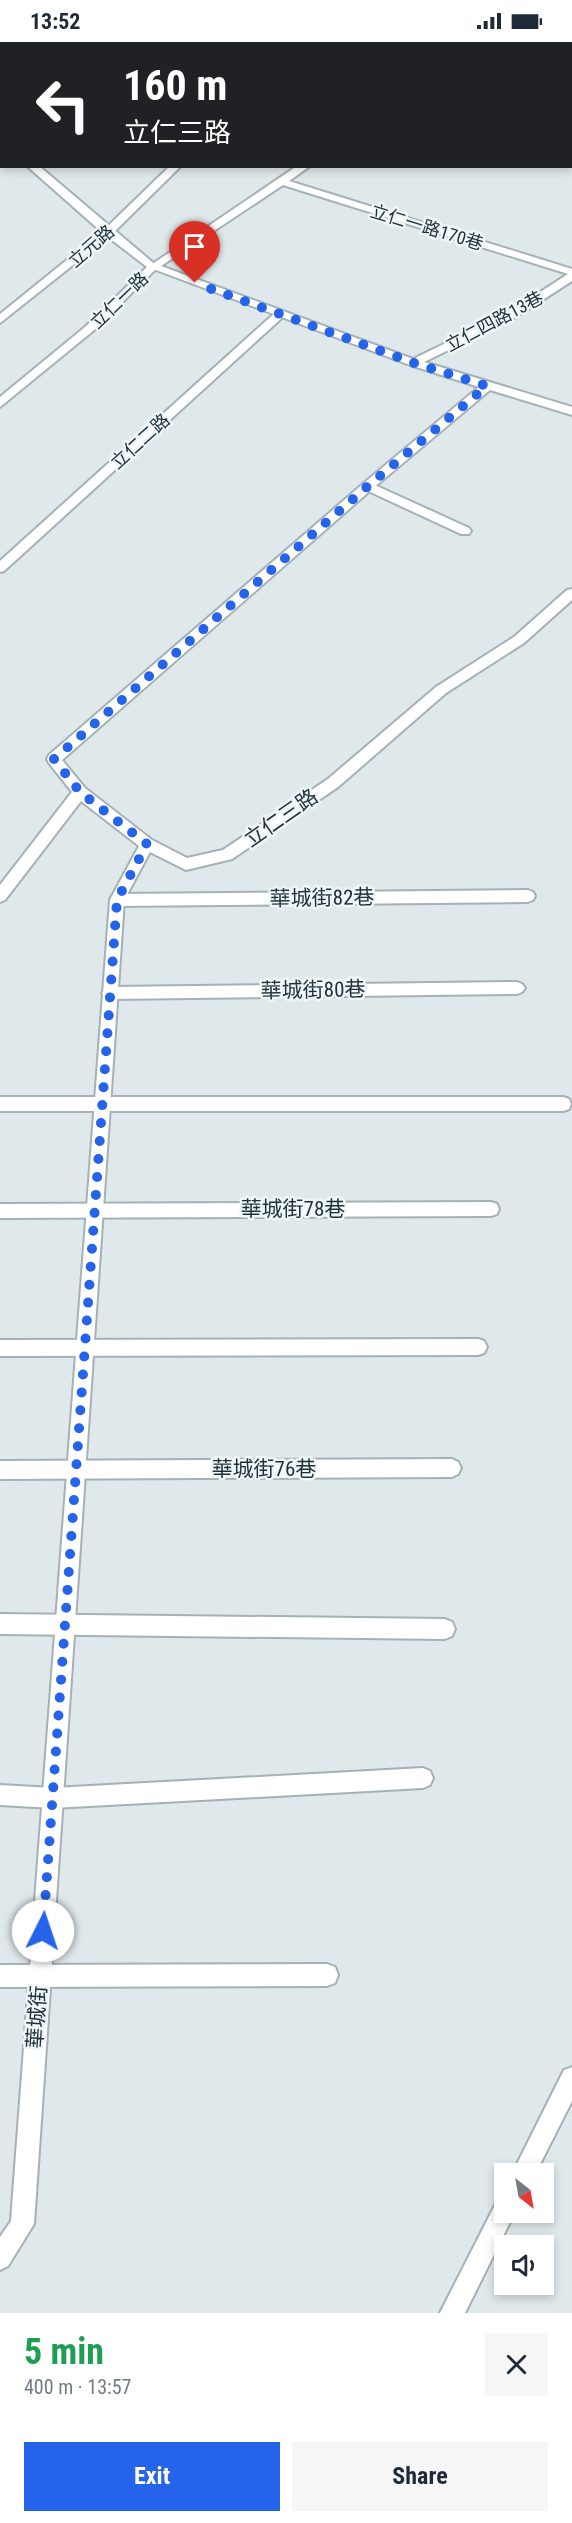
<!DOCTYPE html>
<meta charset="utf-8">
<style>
:root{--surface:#fff;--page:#f6f6f7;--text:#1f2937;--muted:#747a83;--accent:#2563eb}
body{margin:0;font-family:"Roboto Condensed","Noto Sans TC",sans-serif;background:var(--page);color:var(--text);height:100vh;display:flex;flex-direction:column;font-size:22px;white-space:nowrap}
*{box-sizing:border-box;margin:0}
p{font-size:20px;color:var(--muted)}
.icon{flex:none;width:33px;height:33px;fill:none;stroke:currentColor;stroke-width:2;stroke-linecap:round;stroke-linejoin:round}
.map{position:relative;height:2271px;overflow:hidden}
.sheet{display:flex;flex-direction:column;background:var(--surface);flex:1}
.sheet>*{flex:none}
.hud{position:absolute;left:0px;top:0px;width:573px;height:126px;box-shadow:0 3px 9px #0003;background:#202124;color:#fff;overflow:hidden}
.needle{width:39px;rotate:149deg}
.tools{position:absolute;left:494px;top:2121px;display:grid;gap:12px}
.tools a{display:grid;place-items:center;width:60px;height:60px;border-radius:0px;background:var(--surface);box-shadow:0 3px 9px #0003;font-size:30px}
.pin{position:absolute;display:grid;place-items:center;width:51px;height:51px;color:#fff;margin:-62px -26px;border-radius:50% 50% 50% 0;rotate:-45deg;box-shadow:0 0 6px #0007}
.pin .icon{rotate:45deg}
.me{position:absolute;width:66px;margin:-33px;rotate:4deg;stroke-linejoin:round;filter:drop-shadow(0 0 4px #0008)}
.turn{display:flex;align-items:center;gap:21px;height:126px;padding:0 24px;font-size:27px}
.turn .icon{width:78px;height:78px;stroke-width:2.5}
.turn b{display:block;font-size:42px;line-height:51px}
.round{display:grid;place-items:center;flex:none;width:63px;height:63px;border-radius:0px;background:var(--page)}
.summary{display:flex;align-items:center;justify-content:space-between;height:102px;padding:0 24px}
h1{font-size:36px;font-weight:700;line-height:45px;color:#1e9e55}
.action{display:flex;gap:12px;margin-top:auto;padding:12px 24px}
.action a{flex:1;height:69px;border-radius:0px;background:var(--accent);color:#fff;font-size:24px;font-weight:700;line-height:69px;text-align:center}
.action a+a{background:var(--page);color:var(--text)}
.status{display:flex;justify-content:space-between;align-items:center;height:42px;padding:0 30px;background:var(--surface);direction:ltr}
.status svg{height:16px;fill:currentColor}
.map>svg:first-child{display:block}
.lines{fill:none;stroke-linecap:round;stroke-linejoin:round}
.service-casing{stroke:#a5b1b6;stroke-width:4}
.minor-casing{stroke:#a5b1b6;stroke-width:4}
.tertiary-casing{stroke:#a5b1b6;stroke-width:4}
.service{fill:#fff;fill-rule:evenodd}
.minor{fill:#fff;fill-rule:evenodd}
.tertiary{fill:#fff;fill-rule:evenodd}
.route{stroke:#2563eb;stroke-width:10;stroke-dasharray:0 18}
.labels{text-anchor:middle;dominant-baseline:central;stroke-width:5;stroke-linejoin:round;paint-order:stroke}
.far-street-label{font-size:18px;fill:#1f303b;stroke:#eff6f7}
.street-label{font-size:21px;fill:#1f303b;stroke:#eff6f7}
</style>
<div class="status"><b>13:52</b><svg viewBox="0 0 49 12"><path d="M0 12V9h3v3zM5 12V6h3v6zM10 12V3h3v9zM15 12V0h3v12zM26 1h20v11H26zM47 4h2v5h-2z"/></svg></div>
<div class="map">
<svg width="572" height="2271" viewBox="0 0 572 2271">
<rect width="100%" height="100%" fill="#dfe8eb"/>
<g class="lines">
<!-- service casing -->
<g class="service-casing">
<path id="service" d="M280 269 284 270V274L4 529 0 530V519L276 270Z
M368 440 469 486 471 489 469 492H461L364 447V441Z
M528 848 533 850 535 854 533 858 528 860 117 864 112 862 110 858 112 854 117 852Z
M517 940 522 942 525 946 522 950 517 952 110 957 105 955 102 951 105 947 110 945Z
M0 1055H563L569 1057 571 1062 569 1067 563 1069H0Z
M491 1160 497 1162 499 1167 497 1172 491 1174 0 1176V1162Z
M478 1297 484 1299 487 1305 484 1311 478 1313 0 1314V1298Z
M452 1417 458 1420 461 1426 458 1432 452 1435 0 1437V1419Z
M0 1572 445 1577 452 1580 455 1587 452 1594 445 1597 0 1592Z
M423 1726 430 1729 433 1736 430 1743 423 1746 53 1766 0 1763V1743L53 1746Z
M327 1922 335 1925 338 1933 335 1941 327 1944 0 1945V1923Z"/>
</g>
<!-- minor casing -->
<g class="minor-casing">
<path id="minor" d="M315 0H325L314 2Z
M534 0H546L533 2Z
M170 124H181L112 192 0 281V272L104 188Z
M297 124H310L289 139 572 227V239L516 275 424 320 572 365V373L490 348 372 447 62 718 85 746 152 798 187 816 223 808 328 737 436 645 514 595 567 548 572 547V558L524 601 446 651 338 745 232 817 186 828 150 810 124 858 34 2182 8 2224 0 2228V2195L11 2179 110 858 139 804 81 759 5 858 0 860V843L72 750 49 721 47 717 49 713 364 441 479 345 410 323 148 225ZM283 143 568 232 508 271 413 317 161 224Z
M572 2025V2059L535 2132H512L564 2028Z
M504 2157V2170H515L465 2271H440L496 2161Z"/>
</g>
<!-- tertiary casing -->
<g class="tertiary-casing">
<path id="tertiary" d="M0 95H2V102L0 101Z
M27 124H39L158 225 93 289 0 365V355L85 285 147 225 104 192Z"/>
</g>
<!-- service -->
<use href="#service" class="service"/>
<!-- minor -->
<use href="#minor" class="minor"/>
<!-- tertiary -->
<use href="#tertiary" class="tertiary"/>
</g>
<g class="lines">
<!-- route -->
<path class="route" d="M43 1889 117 858 147 802 80 750 54 717 368 444 487 344 414 321 195 241"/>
</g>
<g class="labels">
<!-- far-street labels -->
<g class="far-street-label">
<text transform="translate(427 185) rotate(17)">立仁一路170巷</text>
<text transform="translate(91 204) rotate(-41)">立元路</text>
<text transform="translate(119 258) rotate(-44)">立仁一路</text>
<text transform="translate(494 279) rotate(-28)">立仁四路13巷</text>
<text transform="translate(140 399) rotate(-42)">立仁二路</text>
</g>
<!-- street labels -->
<g class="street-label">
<text transform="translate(281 776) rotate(-35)">立仁三路</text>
<text transform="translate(322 856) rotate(-1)">華城街82巷</text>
<text transform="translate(313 948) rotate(-1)">華城街80巷</text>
<text x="293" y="1167">華城街78巷</text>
<text x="264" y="1427">華城街76巷</text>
<text transform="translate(37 1975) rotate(-86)">華城街</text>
</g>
</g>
</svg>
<div class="tools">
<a><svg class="needle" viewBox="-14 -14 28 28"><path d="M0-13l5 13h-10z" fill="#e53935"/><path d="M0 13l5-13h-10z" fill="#747a83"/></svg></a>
<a><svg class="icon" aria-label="sound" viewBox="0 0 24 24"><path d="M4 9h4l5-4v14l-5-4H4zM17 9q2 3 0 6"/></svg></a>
</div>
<div class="pin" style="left:195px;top:241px;background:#d93025"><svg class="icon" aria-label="arrive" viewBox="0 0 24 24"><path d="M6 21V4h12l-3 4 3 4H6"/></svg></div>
<svg class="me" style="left:43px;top:1889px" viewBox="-20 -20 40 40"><circle r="19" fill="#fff"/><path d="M0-13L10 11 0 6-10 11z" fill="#2563eb"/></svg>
<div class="hud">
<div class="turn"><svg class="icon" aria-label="left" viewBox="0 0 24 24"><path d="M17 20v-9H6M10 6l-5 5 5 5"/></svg><div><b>160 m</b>立仁三路</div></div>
</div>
</div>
<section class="sheet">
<div class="summary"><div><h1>5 min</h1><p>400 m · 13:57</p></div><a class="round"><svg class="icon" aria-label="close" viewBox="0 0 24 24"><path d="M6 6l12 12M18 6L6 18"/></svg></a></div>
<div class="action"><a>Exit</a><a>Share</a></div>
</section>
